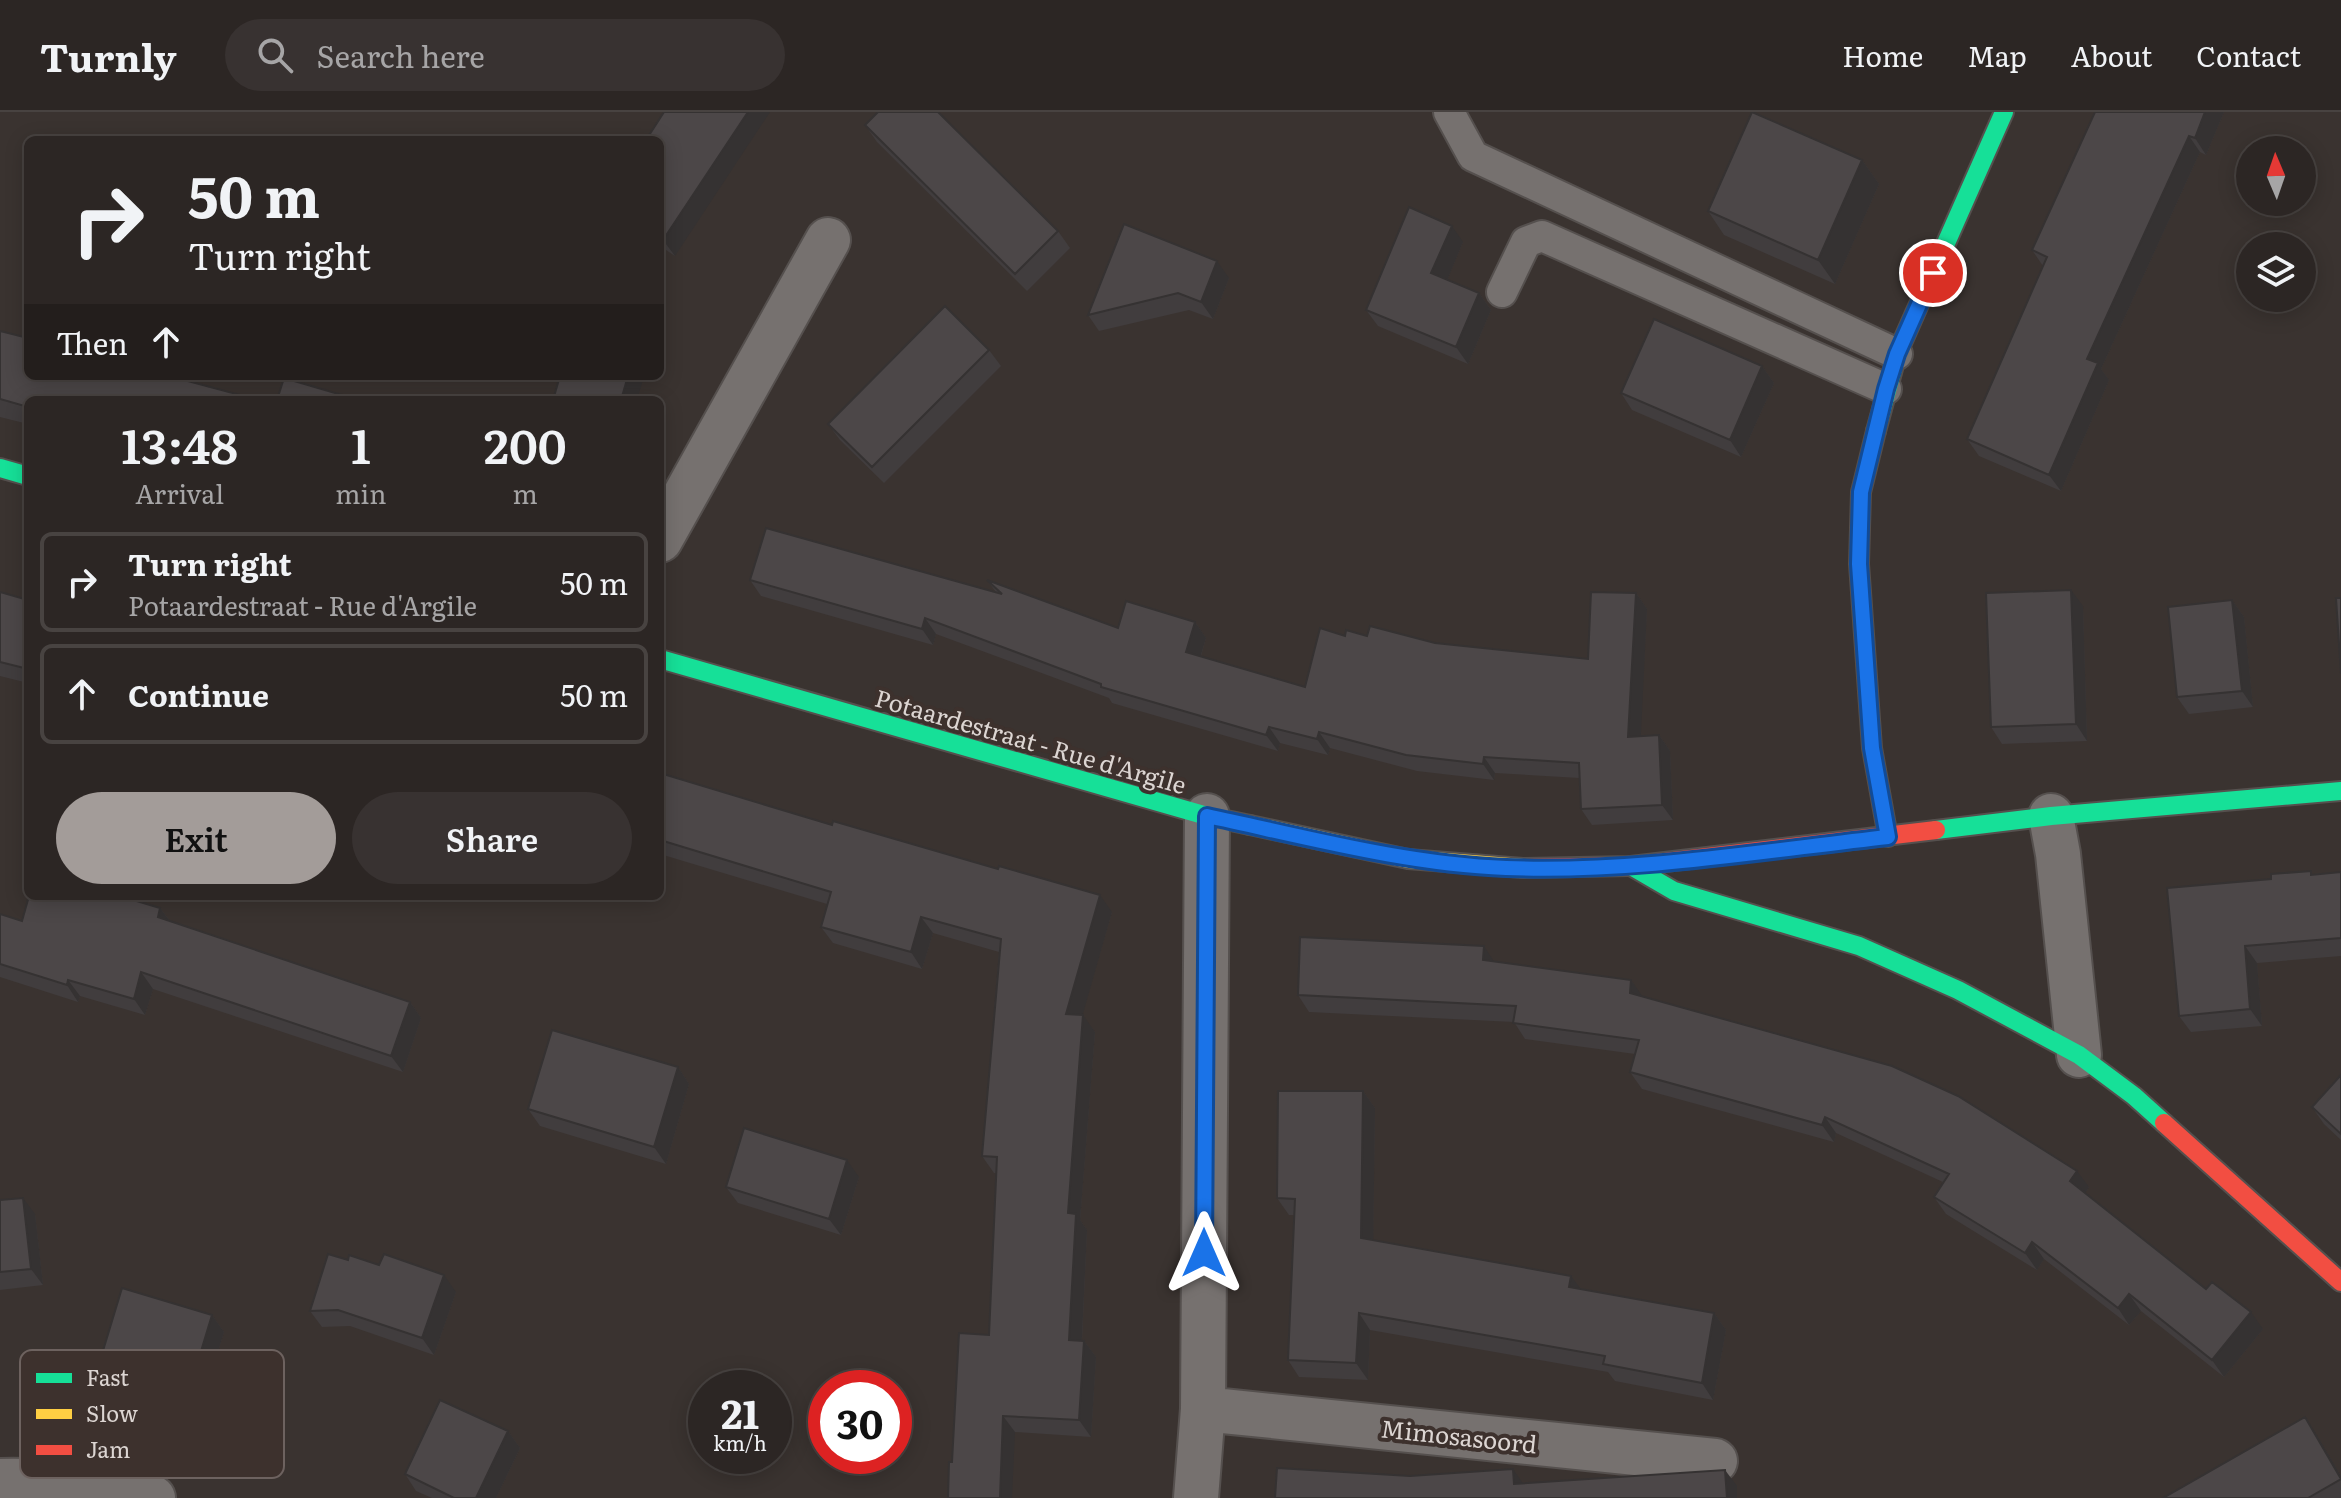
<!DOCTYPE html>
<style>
:root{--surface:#2c2624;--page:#383231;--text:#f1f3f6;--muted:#a6a5a6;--line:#484341;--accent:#a39c99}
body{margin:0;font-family:Literata,serif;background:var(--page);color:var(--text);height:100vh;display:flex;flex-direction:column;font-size:30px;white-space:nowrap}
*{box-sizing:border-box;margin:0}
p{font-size:26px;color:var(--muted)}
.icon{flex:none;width:44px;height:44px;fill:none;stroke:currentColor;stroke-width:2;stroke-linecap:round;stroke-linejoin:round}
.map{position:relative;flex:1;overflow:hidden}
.drawer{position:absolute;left:24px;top:284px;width:640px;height:504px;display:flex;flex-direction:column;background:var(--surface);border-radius:12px;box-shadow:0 4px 20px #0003,0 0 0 2px var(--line)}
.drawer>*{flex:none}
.banner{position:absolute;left:24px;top:24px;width:640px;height:244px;border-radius:12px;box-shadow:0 4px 20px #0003,0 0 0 2px var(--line);background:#2c2624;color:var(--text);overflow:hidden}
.needle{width:52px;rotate:358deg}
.tools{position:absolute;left:2236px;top:24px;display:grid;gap:16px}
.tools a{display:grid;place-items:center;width:80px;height:80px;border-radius:50%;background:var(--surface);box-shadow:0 4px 20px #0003,0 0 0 2px var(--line);font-size:40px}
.speed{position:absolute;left:688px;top:1258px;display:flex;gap:16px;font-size:40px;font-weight:700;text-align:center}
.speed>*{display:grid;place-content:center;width:104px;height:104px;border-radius:50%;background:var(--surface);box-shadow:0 4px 20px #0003,0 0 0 2px var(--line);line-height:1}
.speed small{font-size:20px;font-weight:400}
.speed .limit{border:12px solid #d22;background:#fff;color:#111}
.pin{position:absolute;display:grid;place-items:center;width:68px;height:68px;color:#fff;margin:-34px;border:4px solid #fff;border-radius:50%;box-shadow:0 2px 8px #0007}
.me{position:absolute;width:88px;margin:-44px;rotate:0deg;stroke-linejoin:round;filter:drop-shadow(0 0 6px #0008)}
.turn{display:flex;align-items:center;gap:28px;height:168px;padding:0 32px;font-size:36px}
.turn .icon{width:104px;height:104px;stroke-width:2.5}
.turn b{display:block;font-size:56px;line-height:68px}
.then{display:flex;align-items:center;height:76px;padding:0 32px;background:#0003;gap:16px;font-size:30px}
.eta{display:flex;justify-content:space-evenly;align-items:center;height:136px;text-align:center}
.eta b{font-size:48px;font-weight:600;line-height:56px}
.button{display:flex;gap:16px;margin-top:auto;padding:16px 32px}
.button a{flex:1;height:92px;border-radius:48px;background:var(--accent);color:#111;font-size:32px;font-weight:600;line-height:92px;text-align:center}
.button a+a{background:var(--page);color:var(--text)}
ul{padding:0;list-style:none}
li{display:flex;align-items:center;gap:24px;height:100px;margin:0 16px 12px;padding:0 16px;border:4px solid var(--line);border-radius:12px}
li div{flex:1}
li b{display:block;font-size:30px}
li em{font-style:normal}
header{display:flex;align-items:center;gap:48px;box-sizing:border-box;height:112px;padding:0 40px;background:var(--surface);border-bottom:2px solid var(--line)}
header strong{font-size:38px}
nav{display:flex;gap:44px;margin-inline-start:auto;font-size:28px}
.search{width:560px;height:72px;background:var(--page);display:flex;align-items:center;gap:20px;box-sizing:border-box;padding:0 28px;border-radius:44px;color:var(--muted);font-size:30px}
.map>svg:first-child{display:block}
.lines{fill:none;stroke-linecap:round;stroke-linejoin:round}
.lane-casing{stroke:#55504e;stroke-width:34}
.street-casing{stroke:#55504e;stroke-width:48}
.fast-casing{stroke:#55504e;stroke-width:22}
.slow-casing{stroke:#55504e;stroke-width:22}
.jam-casing{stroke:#55504e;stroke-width:22}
.lane{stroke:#76716f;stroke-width:30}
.street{stroke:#76716f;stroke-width:44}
.fast{stroke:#16e098;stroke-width:18}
.slow{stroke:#ffcf43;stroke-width:18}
.jam{stroke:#f24e42;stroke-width:18}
.wall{fill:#413d3e}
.shaded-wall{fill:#353232}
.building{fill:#4c4748;stroke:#353232;stroke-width:2}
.route-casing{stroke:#114b97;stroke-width:20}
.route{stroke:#1a73e8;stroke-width:14}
.labels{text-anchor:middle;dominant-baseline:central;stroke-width:8;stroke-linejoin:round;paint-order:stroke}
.street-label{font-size:24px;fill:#dcd5d2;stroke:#3d312d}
.key{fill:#3d312d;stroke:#6d625f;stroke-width:2}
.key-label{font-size:22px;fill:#dcd5d2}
</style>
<header>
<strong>Turnly</strong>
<div class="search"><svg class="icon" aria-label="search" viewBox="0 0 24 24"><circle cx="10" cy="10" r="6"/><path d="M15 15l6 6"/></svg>Search here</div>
<nav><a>Home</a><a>Map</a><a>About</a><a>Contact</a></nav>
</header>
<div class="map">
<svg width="2341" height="1386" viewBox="0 0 2341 1386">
<rect width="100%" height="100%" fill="#3a3330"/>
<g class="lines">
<!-- lane casing -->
<g class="lane-casing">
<path id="lane" d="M1449 0 1473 44 1897 242
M1502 180 1526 130 1542 124 1886 277"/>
</g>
<!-- street casing -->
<g class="street-casing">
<path id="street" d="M660 428 828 128
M2051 704 2058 742 2079 943
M1203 1297 1715 1349
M0 1369C51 1367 103 1377 153 1386
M1196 1386 1203 1297 1207 704"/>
</g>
<!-- fast casing -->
<g class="fast-casing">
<path id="fast" d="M1876 319 1897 242 2004 0
M0 356 28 364
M660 547 1207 704 1250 713
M1936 718 2051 704 2341 679
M1631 754 1674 779 1859 834 1958 878 2079 943 2134 984 2164 1011"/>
</g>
<!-- slow casing -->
<g class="slow-casing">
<path id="slow" d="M1876 319 1861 380 1859 452 1872 636 1888 725
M1250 713 1408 747 1523 756"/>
</g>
<!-- jam casing -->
<g class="jam-casing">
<path id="jam" d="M1523 756 1631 754 1936 718
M2164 1011 2341 1170"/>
</g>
<!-- lane -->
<use href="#lane" class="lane"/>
<!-- street -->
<use href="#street" class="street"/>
<!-- fast -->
<use href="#fast" class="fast"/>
<!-- slow -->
<use href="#slow" class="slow"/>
<!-- jam -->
<use href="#jam" class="jam"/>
</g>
<!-- wall -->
<path class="wall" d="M2095 0H2224L2206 43 2200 40 2101 257 2109 268 2061 379 1979 344 1967 327 2043 154 2032 138Z
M865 13 1058 119 1070 136 1027 179 877 30Z
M660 28 675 144 660 134Z
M1862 48 1879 72 1835 172 1724 123 1708 99Z
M1463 130 1447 168 1479 181 1491 198 1468 252 1378 214 1366 198Z
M1229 166 1213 207 1189 198 1099 219 1088 203Z
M0 219 28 288V312L0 305Z
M989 238 1001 254 884 371 840 328 828 312Z
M1762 254 1774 271 1741 345 1632 298 1621 281Z
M750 468 996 480 987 468 1118 516 1195 510 1206 526 1201 544 1305 575 1345 524H1367L1588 547 1636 481 1647 497 1640 624 1659 623 1670 639 1673 708 1592 713 1581 697 1579 666 1495 661 1494 668 1417 659 1330 636 1328 643 1280 631 1278 639 1112 591 1109 586 936 522 933 533 761 484Z
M0 480 28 488V571L0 564Z
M2232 488 2244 505 2253 595 2189 602 2177 585Z
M2083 494 2087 629 2002 632 1991 615Z
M660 661 1112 800 1082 903 1095 920 1080 1108 1087 1118 1082 1229H1084L1096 1245 1091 1325 1015 1320 952 1350 989 1223 996 1061H994L982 1044 999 840 933 821 922 857 833 831 821 815 827 792 660 742Z
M2341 760V844L2257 851 2262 914 2191 920 2179 904 2313 762Z
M160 796 170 809 410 890 421 906 403 960 153 877 145 903 80 884 78 890 0 865V802L22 809Z
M1495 850 1631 868 1642 885 2089 1075 2085 1081 2206 1177 2263 1217 2224 1265 2141 1199 2129 1213 2044 1147 2037 1158 1946 1102 1934 1085 1943 1070 1836 1021 1834 1030 1642 977 1630 960 1635 942 1525 927 1514 910 1309 900 1298 883Z
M678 955 689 972 666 1052 540 1014 528 997Z
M2341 963V1028L2324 1012 2312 995Z
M1363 979 1375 996 1373 1128 1581 1177 1714 1201 1726 1218 1713 1288 1615 1269 1608 1260 1370 1218 1368 1268 1299 1265 1288 1248 1294 1103H1289L1277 1086Z
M859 1065 841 1123 738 1091 726 1075Z
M0 1088 35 1102 43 1173 0 1178Z
M348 1148 379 1153 456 1180 434 1243 350 1214 322 1215 310 1199Z
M212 1203 224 1220 204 1285 114 1258 102 1242Z
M2305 1305 2316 1322 2341 1364V1386H2163Z
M508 1319 520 1336 496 1386H432L416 1379 405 1362Z"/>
<!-- shaded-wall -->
<path class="shaded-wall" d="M748 0H770L675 144 663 128Z
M2205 0H2224L2206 43 2195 26Z
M2189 24 2200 40 2101 257 2109 268 2061 379 2049 363 2087 247Z
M1862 48 1879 72 1835 172 1818 148Z
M1452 114 1463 130 1443 178 1431 161Z
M1217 149 1229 166 1213 207 1201 190Z
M1479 181 1491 198 1468 252 1456 235Z
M1762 254 1774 271 1741 345 1730 328Z
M628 264H644L637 288H621Z
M2071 478 2083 494 2087 629 2076 612Z
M1636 481 1647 497 1640 641 1628 625Z
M2232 488 2244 505 2253 595 2242 579Z
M925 506 936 522 933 533 922 517Z
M1195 510 1206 526 1197 556 1186 540Z
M1269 615 1280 631 1278 639 1266 623Z
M1319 620 1330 636 1328 643 1317 627Z
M1659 623 1670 639 1673 708 1662 693Z
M1484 645 1495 661 1494 668 1483 652Z
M1100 783 1112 800 1078 919 1066 902Z
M160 796 172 812 158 805Z
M921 805 933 821 922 857 911 840Z
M1484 834 1495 851 1483 848Z
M2245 834 2257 851 2262 914 2250 897Z
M141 860 153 877 145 903 134 887Z
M68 868 80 884 78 890 67 873Z
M1631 868 1643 885 1630 881Z
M410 890 421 906 403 960 391 944Z
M1083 903 1095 920 1080 1108 1087 1118 1081 1245 1069 1228 1068 1101Z
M678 955 689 972 666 1052 654 1035Z
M1363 979 1375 996 1373 1143 1361 1126Z
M1825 1005 1836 1021 1834 1030 1822 1013Z
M847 1048 859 1065 841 1123 829 1107Z
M2077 1059 2089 1075 2082 1086 2070 1069Z
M23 1086 35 1102 43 1173 31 1157Z
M2032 1130 2044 1147 2037 1158 2025 1141Z
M444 1163 456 1180 434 1243 422 1226Z
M1571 1164 1583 1180 1569 1175Z
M2129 1182 2141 1199 2129 1213 2118 1196Z
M2251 1200 2263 1217 2224 1265 2212 1248Z
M1359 1201 1370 1218 1368 1268 1356 1251Z
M1714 1201 1726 1218 1713 1288 1702 1271Z
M212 1203 224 1220 204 1285 192 1269Z
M1084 1229 1096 1245 1091 1325 1079 1308Z
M1003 1304 1015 1320 1012 1386H1000Z
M2305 1305 2316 1322 2341 1364V1368Z
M508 1319 520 1336 496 1386H476Z
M1513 1357 1524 1373 1514 1372Z
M1725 1358 1737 1374V1386H1727Z"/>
<!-- building -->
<path class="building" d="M664 0H748L663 128 660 125V28H646Z
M878 0H938L1058 119 1015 162 865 13Z
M1752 0 1862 48 1818 148 1708 99Z
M2095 0H2205L2195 26 2189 24 2087 247 2098 251 2049 363 1967 327 2047 145 2032 138Z
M1409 95 1452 114 1431 161 1479 181 1456 235 1366 198Z
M1124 112 1217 149 1201 190 1178 181 1088 203Z
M945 194 989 238 872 355 828 312Z
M1654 207 1762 254 1730 328 1621 281Z
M0 219 28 226V264H169L259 288H28V295L0 287Z
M560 264H628L621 288H553Z
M284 266 359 288H277Z
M766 416 1002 482 987 468 1118 516 1126 489 1195 510 1186 540 1305 575 1320 516 1345 524 1346 518 1367 524 1370 514 1435 531 1588 547 1591 480 1636 481 1628 625 1659 623 1662 693 1581 697 1579 651 1484 645 1483 652 1406 643 1319 620 1317 627 1269 615 1266 623 1101 575V572L925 506 922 517 750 468Z
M2071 478 2076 612 1991 615 1986 481Z
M0 480 28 488V557L0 550Z
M2336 486H2341V562Z
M2232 488 2242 579 2177 585 2168 495Z
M660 661 832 713 833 709 998 757 999 754 1100 783 1066 902 1083 903 1068 1101 1076 1102 1069 1228 1084 1229 1079 1308 1003 1304 1000 1386H948L949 1350H952L959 1221 989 1223 997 1045 982 1044 1001 827 921 805 911 840 821 815 831 780 660 728Z
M2311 759V763L2341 760V826L2245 834 2250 897 2179 904 2167 776 2271 767V762Z
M29 784H120L160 796 158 805 410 890 391 944 141 860 134 887 68 868 67 873 0 852V802L22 809Z
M1300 825 1484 834 1483 848 1631 868 1630 881 1892 954 1958 984 2077 1059 2070 1069 2206 1177 2212 1170 2251 1200 2212 1248 2129 1182 2118 1196 2032 1130 2025 1141 1934 1085 1949 1062 1825 1005 1822 1013 1630 960 1639 928 1513 911 1516 894 1298 883Z
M552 918 678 955 654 1035 528 997Z
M2341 963V1022L2312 995Z
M1278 979H1363L1361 1126 1571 1164 1569 1175 1714 1201 1702 1271 1603 1252 1605 1244 1359 1201 1356 1251 1288 1248 1295 1087 1277 1086Z
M744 1016 847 1048 829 1107 726 1075Z
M23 1086 31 1157 0 1160V1088Z
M328 1142 348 1148 349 1143 379 1153 384 1142 444 1163 422 1226 338 1198 310 1199Z
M122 1176 212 1203 192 1269 102 1242Z
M440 1288 508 1319 476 1386H454L405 1362Z
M2305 1305 2341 1367 2308 1386H2163Z
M1277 1356 1410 1364 1513 1357 1514 1372 1725 1358 1727 1386H1275Z"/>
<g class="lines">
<!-- route casing -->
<g class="route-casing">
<path id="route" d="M1204 1141 1207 704C1306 725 1405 752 1506 756 1634 761 1762 739 1888 725L1872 636 1859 452 1861 380 1886 277 1897 242 1933 161"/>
</g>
<!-- route -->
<use href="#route" class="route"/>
</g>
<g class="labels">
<!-- street labels -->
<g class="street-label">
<text transform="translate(1031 628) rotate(16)">Potaardestraat - Rue d'Argile</text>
<text transform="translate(1459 1323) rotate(6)">Mimosasoord</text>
</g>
</g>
<!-- legend -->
<rect x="20" y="1238" width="264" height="128" rx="12" class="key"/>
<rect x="36" y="1261" width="36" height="10" fill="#16e098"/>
<rect x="36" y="1297" width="36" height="10" fill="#ffcf43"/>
<rect x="36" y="1333" width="36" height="10" fill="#f24e42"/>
<g class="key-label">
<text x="86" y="1274">Fast</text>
<text x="86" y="1310">Slow</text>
<text x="86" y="1346">Jam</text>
</g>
</svg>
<div class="tools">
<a><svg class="needle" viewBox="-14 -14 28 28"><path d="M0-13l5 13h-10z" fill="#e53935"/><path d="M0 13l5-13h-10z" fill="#a6a5a6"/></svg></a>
<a><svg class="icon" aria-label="layers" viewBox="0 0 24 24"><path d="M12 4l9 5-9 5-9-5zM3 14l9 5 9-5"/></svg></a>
</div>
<div class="speed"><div>21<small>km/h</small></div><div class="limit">30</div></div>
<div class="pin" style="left:1933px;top:161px;background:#d93025"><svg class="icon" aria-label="arrive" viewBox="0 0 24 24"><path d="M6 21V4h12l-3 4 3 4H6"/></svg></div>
<svg class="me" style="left:1204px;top:1141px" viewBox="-20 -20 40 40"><path d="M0-17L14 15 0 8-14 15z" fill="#1a73e8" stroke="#fff" stroke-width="4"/></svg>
<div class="banner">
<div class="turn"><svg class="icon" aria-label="right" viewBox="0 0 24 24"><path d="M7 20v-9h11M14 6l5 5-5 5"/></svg><div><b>50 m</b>Turn right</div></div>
<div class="then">Then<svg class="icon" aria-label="ahead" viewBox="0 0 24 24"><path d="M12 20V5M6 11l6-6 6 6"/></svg></div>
</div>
<section class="drawer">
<div class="eta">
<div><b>13:48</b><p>Arrival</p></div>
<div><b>1</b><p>min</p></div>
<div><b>200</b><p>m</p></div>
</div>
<ul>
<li><svg class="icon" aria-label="right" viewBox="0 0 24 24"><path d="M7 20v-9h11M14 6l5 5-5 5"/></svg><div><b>Turn right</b><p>Potaardestraat - Rue d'Argile</p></div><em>50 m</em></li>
<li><svg class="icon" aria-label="ahead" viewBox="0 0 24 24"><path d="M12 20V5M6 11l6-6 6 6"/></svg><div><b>Continue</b></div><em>50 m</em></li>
</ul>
<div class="button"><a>Exit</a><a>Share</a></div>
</section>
</div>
